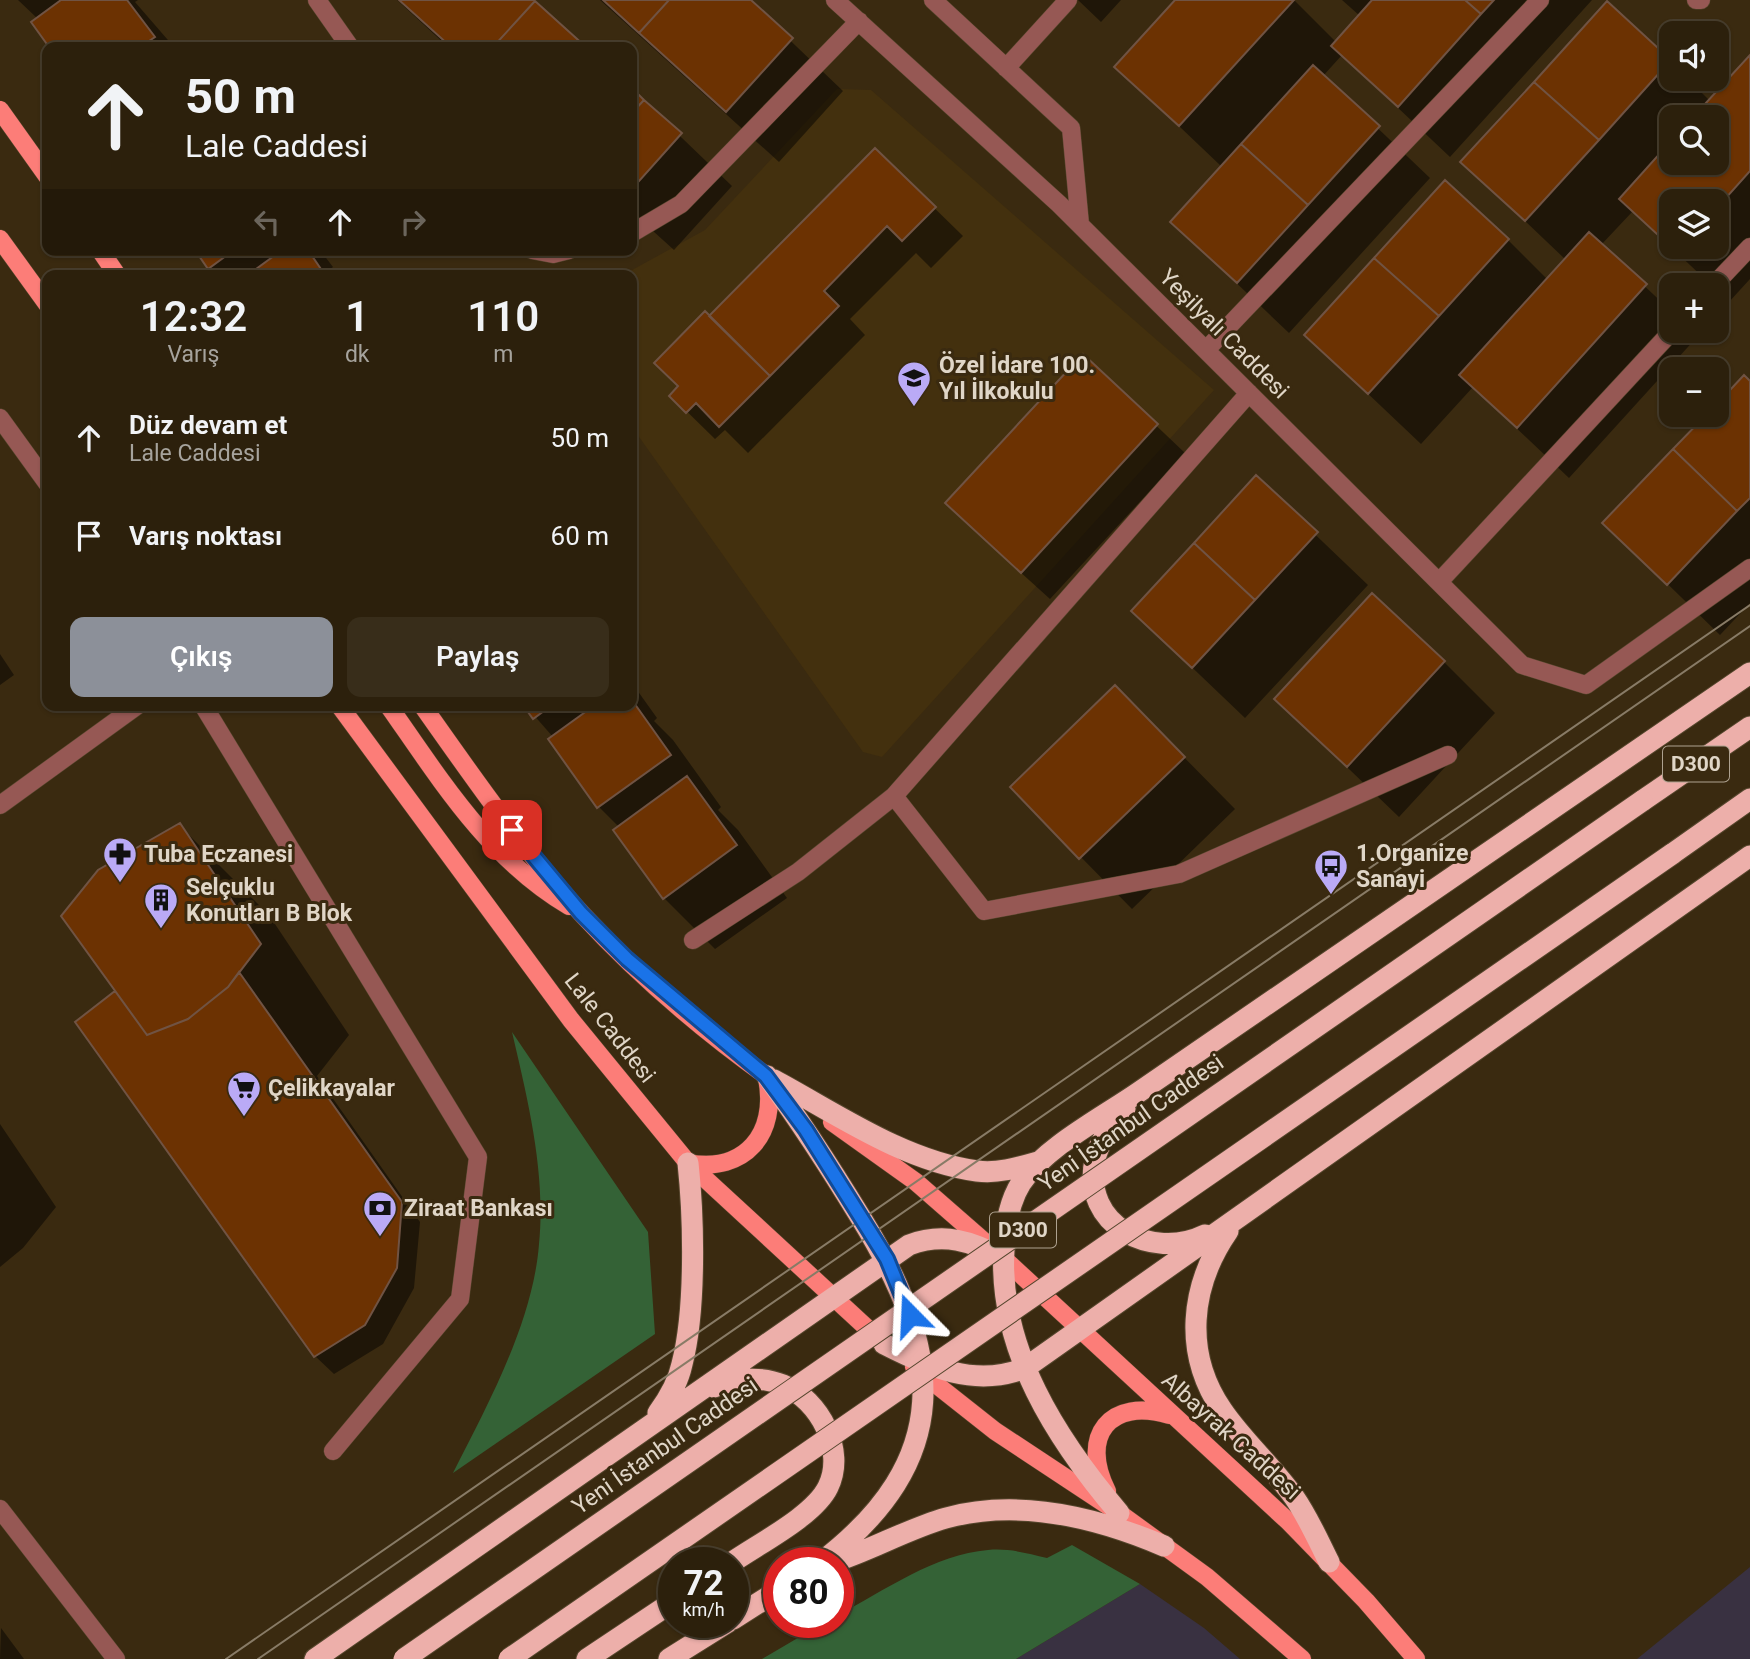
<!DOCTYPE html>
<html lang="tr">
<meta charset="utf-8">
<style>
:root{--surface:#2c200c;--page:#382d1a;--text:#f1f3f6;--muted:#a6a39d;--line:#483e2d;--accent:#8c9099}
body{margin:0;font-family:Roboto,sans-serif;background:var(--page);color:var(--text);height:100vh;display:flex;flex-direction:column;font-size:26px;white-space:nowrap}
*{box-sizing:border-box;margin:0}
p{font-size:23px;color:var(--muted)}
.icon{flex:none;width:38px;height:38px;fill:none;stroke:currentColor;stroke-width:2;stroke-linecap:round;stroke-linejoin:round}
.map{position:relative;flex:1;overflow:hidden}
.sheet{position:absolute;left:42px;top:270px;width:595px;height:441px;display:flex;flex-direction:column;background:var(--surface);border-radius:14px;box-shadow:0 2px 5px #0004,0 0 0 2px var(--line)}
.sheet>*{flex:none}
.top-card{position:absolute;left:42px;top:42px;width:595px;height:214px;border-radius:14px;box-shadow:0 2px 5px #0004,0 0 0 2px var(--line);background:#2c200c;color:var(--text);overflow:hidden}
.fabs{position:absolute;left:1659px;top:21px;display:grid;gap:14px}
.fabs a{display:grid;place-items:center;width:70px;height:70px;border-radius:14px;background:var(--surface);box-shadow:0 2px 5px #0004,0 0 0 2px var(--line);font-size:35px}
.speed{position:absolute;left:658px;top:1547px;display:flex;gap:14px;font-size:35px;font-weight:700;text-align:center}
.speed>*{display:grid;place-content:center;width:91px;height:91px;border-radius:50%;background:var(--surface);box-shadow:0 2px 5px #0004,0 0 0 2px var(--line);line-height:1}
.speed small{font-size:18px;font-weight:400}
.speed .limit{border:10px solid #d22;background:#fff;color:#111}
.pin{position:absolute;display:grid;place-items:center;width:60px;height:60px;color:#fff;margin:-30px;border-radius:14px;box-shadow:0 4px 10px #0006}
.me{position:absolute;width:77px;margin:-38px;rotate:339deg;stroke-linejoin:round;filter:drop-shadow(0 0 5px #0008)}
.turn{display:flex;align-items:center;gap:24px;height:147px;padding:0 28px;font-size:32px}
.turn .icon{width:91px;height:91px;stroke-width:2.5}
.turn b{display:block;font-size:49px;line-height:60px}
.lanes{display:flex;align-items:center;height:66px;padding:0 28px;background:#0003;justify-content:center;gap:35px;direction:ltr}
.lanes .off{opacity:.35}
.eta{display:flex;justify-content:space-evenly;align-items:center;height:119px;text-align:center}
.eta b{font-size:42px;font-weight:600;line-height:49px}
.cta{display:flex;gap:14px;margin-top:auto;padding:14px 28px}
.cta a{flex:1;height:80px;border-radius:14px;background:var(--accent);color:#fff;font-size:28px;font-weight:600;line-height:80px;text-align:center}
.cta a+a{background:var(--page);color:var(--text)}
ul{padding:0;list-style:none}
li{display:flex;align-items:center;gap:21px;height:98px;padding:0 28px}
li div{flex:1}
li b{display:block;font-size:26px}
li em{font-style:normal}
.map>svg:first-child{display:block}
.industrial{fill:#393141}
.built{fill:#43300e}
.green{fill:#346236}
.shadow{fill:#0007;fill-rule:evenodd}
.building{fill:#6c3202;stroke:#705343;stroke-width:2}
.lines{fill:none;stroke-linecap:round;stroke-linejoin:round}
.minor-casing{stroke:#55462d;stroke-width:19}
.major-casing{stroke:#55462d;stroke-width:19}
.highway-casing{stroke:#55462d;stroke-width:23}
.minor{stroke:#965854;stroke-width:18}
.major{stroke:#fc7d78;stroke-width:18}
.highway{stroke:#edafaa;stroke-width:21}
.tram{stroke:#887b66;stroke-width:2}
.highway-bridge-casing{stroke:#55462d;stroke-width:23;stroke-linecap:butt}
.highway-bridge{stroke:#edafaa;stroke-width:21}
.route-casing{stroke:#114b97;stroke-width:18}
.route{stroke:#1a73e8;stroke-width:12}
.labels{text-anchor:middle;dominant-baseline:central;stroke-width:6;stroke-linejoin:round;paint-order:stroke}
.shield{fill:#3a2a10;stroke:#aea290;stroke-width:2}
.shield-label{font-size:21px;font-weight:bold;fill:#e0d6c7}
.street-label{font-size:23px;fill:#e0d6c7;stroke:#3a2a10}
.poi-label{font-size:23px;font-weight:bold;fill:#e0d6c7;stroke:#3a2a10;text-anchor:start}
</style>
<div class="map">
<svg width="1750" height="1659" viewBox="0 0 1750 1659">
<rect width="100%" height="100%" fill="#3a2a10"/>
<!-- industrial -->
<path class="industrial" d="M1750 1567V1659H1637Z
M1140 1584 1204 1628 1240 1659H1016Z"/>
<!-- built -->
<path class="built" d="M837 89 871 90 1214 390 882 757 863 752 632 427V275H623L705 230Z"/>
<!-- green -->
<path class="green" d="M512 1032 648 1232 655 1334 453 1473C488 1404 533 1322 539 1244 546 1173 528 1101 512 1032Z
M1072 1545 1140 1584 1016 1659H762L825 1622H838V1615C884 1591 935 1554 988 1550 1008 1548 1027 1553 1047 1558Z"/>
<!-- shadow -->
<path class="shadow" d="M18 0H138L135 2 174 47H51L33 22 38 19Z
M397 0H531L584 47H448Z
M600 0H748L843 91 779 162Z
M1078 0H1121L1101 22Z
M1178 0H1294L1336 42 1360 16 1342 0H1592L1450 157 1342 55 1323 76 1430 178 1289 333 1172 222 1222 167 1117 67Z
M1607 3 1671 62V79H1688L1710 101 1750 57V279L1729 302 1633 211 1601 245 1671 311V331H1691L1697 337 1569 478 1473 387 1421 444 1306 335 1508 240 1548 280 1566 260 1463 162ZM1671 117H1717V163H1671ZM1671 201H1717V247H1671Z
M632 90 732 186 674 250 632 212Z
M875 150 963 236 931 268 916 253 850 319 865 335 748 453 725 430 715 439 671 396 680 386 709 318Z
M197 250H320L333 267 329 270 333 275H217Z
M1083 356 1185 453 1050 599 975 531Z
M1744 378 1750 383V603L1720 635 1605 523 1709 415H1717V406Z
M1256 478 1368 585 1245 718 1133 611Z
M0 654 14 675 0 685Z
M1444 662 1495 713 1399 817 1276 699Z
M632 683 657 718 654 721 673 740 721 807 718 810 738 830 787 898 715 949 664 898 619 827 599 807 553 737 525 705H632Z
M1166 739 1235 809 1132 909 1012 787Z
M179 825 269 915 349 1035 317 1076 420 1222 414 1288 383 1344 334 1374 315 1356 120 999Z
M0 1124 56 1207 23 1248 0 1267Z
M1 1628 24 1659H0Z"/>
<!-- building -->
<path class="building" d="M61 0H127L155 37 140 47H49L31 22Z
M399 0H534L535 1 493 47H451Z
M603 0H669L639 33Z
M669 0H751L793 38 726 112 639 33Z
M1175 0H1294L1179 126 1114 67Z
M1372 0H1465L1481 14 1398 107 1331 46Z
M1465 0H1494L1481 14Z
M535 1 586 47H493Z
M1607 1 1671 60 1599 140 1534 82Z
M1750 55V171L1717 208V201H1671V247L1619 199 1671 141V163H1717V117H1693Z
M1313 65 1380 126 1308 205 1241 144Z
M1534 82 1599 140 1525 221 1460 162Z
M632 88 644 100 632 113Z
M644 100 682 133 632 189V113Z
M1241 144 1308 205 1237 283 1170 222Z
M875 148 936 207 902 241 887 226 824 291 839 306 770 376 709 316Z
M1445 180 1509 239 1439 316 1374 258Z
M1589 232 1647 284 1517 428 1459 375Z
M195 250H234L208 269Z
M282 250H308L325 275H248Z
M1374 258 1439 316 1368 394 1304 335Z
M705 311 770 376 719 427 696 403 686 413 669 396 678 386 654 363Z
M1083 354 1158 424 1021 573 945 503Z
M1744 375 1750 381V498L1737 511 1673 449 1706 415H1717V404Z
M1673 449 1737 511 1667 585 1602 523Z
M1256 475 1318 532 1255 600 1194 543Z
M1194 543 1255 600 1192 668 1131 611Z
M1372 593 1445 661 1347 767 1274 699Z
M1115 685 1185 757 1079 859 1010 787Z
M632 700 671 755 597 808 548 739 595 705H632Z
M523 705H552L533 719Z
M687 776 737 845 663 899 613 830Z
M180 823 261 944 228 987 188 1019 147 1035 61 916 98 870Z
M239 972 402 1202 397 1268 365 1325 314 1357 75 1022 115 991 147 1035 188 1019 228 987Z"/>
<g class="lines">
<!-- minor casing -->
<g class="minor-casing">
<path id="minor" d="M317 0 350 47
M835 0 1059 204 1522 665 1586 685 1750 568
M933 0 1071 128 1080 224
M1696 0H1701
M1006 68 1068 0
M632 233 681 204 859 21
M532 250 553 254 569 250
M1714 285 1750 247
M1206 350 1540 0
M1249 393 894 796 984 911 1179 874 1448 755
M0 418 47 483
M1439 582 1672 331
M203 705 478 1157 460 1299 333 1451
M0 805 138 705
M693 940 798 872 894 796
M0 1509 116 1659"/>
</g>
<!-- major casing -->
<g class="major-casing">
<path id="major" d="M0 110 47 176
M0 239 47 304
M100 250 117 275
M339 705 571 1020 688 1163 881 1341
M388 705C440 779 489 859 569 906
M422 705C472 776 522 848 581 913 639 976 708 1035 778 1084
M832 1122 916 1182 1003 1258 1289 1522 1366 1601 1416 1659
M688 1163C745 1173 778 1134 767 1078
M914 1367 995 1431 1119 1513 1207 1577 1302 1659
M1107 1491C1079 1436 1110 1397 1169 1415"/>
</g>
<!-- highway casing -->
<g class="highway-casing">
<path id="highway" d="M1642 801 1750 727
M1672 854 1750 799
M767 1076C801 1122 831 1169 861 1218 944 1353 956 1459 820 1563
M774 1080C837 1114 904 1161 977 1171 998 1174 1020 1167 1041 1161
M1125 1109C1113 1123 1098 1142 1095 1160 1081 1225 1152 1261 1205 1235
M1228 1231C1190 1286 1183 1353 1222 1410 1243 1441 1272 1466 1294 1497 1308 1517 1318 1540 1329 1562
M884 1344C929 1367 975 1388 1025 1368L1750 856
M714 1387C736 1378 761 1376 783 1385 820 1400 846 1451 828 1487 814 1516 758 1544 731 1563
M658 1413C669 1398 678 1383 682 1364 696 1310 694 1219 688 1163
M1119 1513C1057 1440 998 1349 1004 1250 1005 1228 1009 1202 1021 1183 1045 1147 1103 1117 1139 1092L1750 673
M831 1563C870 1551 907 1529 946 1518 1019 1498 1096 1517 1164 1546
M733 1619 779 1590
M315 1659 909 1245C944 1232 971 1241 1003 1258
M587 1659 674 1601
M669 1659 728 1622"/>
</g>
<!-- minor -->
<use href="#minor" class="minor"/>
<!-- major -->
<use href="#major" class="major"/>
<!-- highway -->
<use href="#highway" class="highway"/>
<!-- tram -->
<path class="tram" d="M226 1659 1750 605
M258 1659 1750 626"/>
<!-- highway-bridge casing -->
<g class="highway-bridge-casing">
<path id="highway-bridge" d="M404 1659 1642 801
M509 1659 1672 854"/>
</g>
<!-- highway-bridge -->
<use href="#highway-bridge" class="highway-bridge"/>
</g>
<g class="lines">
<!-- route casing -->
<g class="route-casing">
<path id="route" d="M512 830 581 913 627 959 766 1076 806 1130 887 1259 910 1315"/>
</g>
<!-- route -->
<use href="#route" class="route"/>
</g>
<!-- icons -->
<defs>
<g id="school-pin" transform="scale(1.75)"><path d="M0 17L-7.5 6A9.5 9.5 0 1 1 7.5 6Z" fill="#baaaf6" stroke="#3a2a10"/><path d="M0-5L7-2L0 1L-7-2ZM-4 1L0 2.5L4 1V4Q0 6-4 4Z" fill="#111"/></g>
<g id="pharmacy-pin" transform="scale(1.75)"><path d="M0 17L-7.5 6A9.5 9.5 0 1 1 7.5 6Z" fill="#baaaf6" stroke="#3a2a10"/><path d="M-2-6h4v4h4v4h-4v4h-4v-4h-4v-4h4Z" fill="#111"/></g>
<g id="bus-pin" transform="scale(1.75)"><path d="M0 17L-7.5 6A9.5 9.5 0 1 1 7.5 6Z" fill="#baaaf6" stroke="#3a2a10"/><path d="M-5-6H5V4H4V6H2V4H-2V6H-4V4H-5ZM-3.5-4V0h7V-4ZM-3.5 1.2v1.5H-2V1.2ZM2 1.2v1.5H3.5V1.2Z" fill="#111"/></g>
<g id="building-pin" transform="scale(1.75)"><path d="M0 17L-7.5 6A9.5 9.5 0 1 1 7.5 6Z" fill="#baaaf6" stroke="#3a2a10"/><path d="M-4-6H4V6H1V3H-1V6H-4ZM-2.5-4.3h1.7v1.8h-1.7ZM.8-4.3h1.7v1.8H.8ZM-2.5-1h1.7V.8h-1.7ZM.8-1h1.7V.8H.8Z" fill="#111"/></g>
<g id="supermarket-pin" transform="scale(1.75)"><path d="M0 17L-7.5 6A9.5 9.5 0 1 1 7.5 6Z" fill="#baaaf6" stroke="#3a2a10"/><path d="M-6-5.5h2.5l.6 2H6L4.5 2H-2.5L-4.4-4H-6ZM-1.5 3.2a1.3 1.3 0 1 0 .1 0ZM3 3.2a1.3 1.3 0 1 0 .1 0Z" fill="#111"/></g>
<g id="bank-pin" transform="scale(1.75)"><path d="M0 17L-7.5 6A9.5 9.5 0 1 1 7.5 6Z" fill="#baaaf6" stroke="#3a2a10"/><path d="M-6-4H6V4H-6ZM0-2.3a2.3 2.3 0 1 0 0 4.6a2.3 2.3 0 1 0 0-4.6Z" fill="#111"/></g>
</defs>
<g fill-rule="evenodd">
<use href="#school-pin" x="914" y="378"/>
<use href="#pharmacy-pin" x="120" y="854"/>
<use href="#bus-pin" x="1331" y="866"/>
<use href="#building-pin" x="161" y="900"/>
<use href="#supermarket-pin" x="244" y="1088"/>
<use href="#bank-pin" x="380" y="1208"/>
</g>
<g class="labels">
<!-- shield labels -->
<g class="shield">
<rect x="1663" y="746.5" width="66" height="35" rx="5"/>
<rect x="990" y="1212.5" width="66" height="35" rx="5"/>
</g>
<g class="shield-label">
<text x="1696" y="764">D300</text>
<text x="1023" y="1230">D300</text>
</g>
<!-- street labels -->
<g class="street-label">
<text transform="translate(1224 334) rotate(45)">Yeşilyalı Caddesi</text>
<text transform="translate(610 1028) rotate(52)">Lale Caddesi</text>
<text transform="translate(1131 1123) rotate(-35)">Yeni İstanbul Caddesi</text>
<text transform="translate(1231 1436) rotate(42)">Albayrak Caddesi</text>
<text transform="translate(665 1446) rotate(-35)">Yeni İstanbul Caddesi</text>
</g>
<!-- poi labels -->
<g class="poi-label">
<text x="939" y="365">Özel İdare 100.<tspan x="939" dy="26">Yıl İlkokulu</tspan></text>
<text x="1356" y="853">1.Organize<tspan x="1356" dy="26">Sanayi</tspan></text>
<text x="144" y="854">Tuba Eczanesi</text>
<text x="186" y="887">Selçuklu<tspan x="186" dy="26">Konutları B Blok</tspan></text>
<text x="268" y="1088">Çelikkayalar</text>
<text x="404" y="1208">Ziraat Bankası</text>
</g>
</g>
</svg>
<div class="fabs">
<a><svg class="icon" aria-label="sound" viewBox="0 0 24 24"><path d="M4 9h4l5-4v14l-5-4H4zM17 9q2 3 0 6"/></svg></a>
<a><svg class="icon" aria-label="search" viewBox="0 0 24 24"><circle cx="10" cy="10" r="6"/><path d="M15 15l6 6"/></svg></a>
<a><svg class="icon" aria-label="layers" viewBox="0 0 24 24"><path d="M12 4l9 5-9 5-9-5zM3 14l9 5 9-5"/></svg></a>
<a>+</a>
<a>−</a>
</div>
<div class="speed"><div>72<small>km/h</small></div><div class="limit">80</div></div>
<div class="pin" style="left:512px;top:830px;background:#d93025"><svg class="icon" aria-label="arrive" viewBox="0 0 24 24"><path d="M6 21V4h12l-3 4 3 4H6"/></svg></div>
<svg class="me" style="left:910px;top:1315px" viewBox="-20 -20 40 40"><path d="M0-17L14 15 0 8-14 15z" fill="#1a73e8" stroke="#fff" stroke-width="4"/></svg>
<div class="top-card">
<div class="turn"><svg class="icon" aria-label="ahead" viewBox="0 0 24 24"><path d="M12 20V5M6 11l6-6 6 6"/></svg><div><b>50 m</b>Lale Caddesi</div></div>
<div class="lanes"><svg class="icon off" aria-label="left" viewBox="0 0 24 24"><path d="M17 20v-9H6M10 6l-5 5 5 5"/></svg><svg class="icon" aria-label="ahead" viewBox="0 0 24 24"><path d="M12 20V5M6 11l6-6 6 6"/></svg><svg class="icon off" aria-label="right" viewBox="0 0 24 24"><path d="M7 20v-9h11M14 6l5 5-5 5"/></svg></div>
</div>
<section class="sheet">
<div class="eta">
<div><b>12:32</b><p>Varış</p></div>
<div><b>1</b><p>dk</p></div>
<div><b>110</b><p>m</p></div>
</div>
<ul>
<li><svg class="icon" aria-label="ahead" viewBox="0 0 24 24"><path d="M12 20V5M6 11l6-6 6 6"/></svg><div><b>Düz devam et</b><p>Lale Caddesi</p></div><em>50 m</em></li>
<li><svg class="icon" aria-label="arrive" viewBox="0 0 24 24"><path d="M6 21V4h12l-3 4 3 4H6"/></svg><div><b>Varış noktası</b></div><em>60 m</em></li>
</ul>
<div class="cta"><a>Çıkış</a><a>Paylaş</a></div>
</section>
</div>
